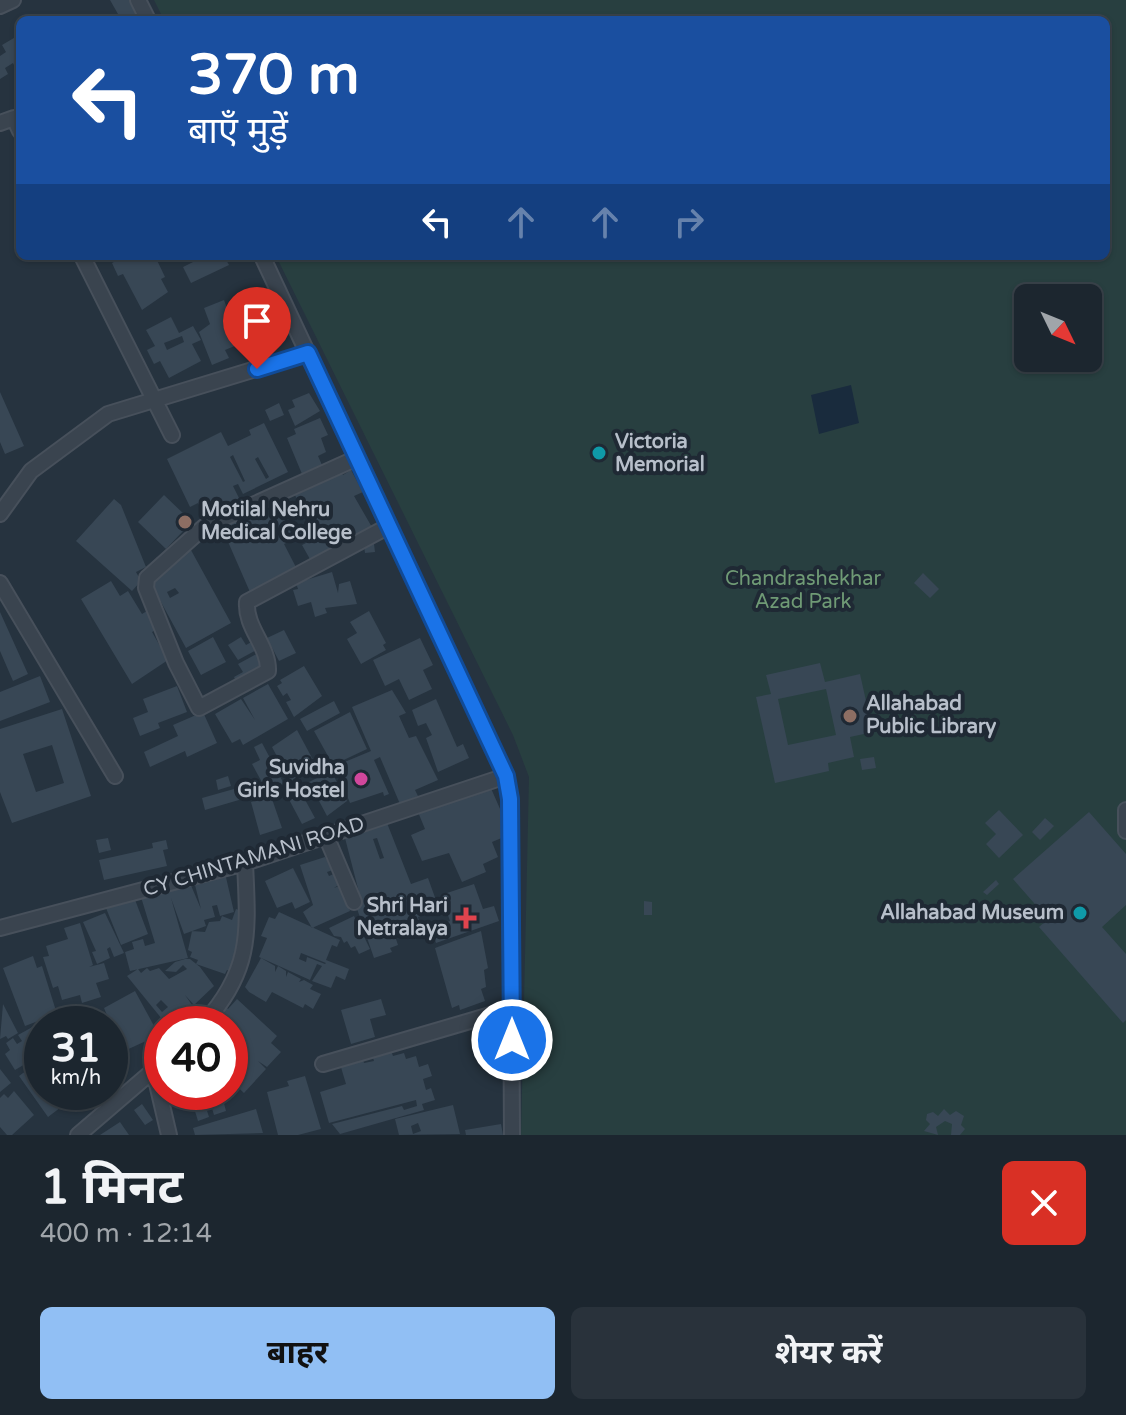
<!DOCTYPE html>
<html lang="hi">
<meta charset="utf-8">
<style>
:root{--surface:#1c262f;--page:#29323b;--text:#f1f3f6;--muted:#a0a5aa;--line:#3a434b;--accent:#91bff4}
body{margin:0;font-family:"Varela Round","Noto Sans Devanagari",sans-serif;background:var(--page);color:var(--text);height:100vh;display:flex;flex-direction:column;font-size:30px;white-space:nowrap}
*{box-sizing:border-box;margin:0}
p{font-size:26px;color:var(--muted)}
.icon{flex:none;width:44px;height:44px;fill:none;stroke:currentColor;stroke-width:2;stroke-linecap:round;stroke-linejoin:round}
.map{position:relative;height:1135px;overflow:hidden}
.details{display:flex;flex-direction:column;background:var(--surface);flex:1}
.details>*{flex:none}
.banner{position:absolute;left:16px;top:16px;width:1094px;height:244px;border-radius:12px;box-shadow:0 2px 6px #0004,0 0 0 2px var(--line);background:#1a4fa0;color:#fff;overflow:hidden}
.needle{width:52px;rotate:133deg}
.tools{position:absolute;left:1014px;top:284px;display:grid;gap:16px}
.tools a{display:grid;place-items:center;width:88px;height:88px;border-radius:12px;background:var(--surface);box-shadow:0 2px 6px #0004,0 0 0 2px var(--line);font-size:40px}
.speed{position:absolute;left:24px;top:1006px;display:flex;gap:16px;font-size:40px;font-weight:700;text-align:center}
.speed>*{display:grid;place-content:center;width:104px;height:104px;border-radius:50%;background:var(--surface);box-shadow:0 2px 6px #0004,0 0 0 2px var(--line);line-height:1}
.speed small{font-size:20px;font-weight:400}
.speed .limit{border:12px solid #d22;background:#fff;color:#111}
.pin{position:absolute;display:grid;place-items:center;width:68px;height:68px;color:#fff;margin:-82px -34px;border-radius:50% 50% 50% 0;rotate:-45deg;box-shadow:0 0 8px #0007}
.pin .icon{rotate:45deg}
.me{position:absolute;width:88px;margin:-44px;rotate:0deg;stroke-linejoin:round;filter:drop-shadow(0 0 6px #0008)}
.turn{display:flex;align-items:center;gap:28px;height:168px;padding:0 40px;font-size:36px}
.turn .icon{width:104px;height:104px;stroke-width:2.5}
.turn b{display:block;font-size:56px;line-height:68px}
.lanes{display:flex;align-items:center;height:76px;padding:0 40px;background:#0003;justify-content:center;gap:40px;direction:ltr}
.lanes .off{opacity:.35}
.round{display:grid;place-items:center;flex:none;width:84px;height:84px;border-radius:12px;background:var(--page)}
.head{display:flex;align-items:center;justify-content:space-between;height:136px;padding:0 40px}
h1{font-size:48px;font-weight:700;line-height:60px}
.button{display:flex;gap:16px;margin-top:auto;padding:16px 40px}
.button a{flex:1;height:92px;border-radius:12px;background:var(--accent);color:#111;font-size:32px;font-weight:700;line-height:92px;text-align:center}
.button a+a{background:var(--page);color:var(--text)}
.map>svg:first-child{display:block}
.green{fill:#283f40;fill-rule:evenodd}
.water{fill:#192b3d}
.building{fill:#384755;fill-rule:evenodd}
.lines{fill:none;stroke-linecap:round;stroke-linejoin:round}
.minor-casing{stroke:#47505b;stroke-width:18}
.minor{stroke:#3a444f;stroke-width:14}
.route-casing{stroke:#114b97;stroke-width:20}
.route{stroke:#1a73e8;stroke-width:14}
.culture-dot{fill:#0f9aa8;stroke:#1f2934;stroke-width:3}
.education-dot{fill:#8d6e63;stroke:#1f2934;stroke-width:3}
.hotel-dot{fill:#d1479c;stroke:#1f2934;stroke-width:3}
.health-dot{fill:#e0444e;stroke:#1f2934;stroke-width:3}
.labels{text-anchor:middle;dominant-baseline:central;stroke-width:8;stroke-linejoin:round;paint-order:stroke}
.poi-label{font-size:20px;font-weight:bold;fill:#b7bfca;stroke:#1f2934;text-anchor:start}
.park-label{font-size:20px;fill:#6f9a75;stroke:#1f2934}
.street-label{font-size:20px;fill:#b7bfca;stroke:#1f2934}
</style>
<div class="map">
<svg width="1126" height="1135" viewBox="0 0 1126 1135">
<rect width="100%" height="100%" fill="#26333f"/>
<!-- green -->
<path class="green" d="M154 0H1126V1135H521L529 777 513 735 276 256H1106V20H164ZM1028 298H1088V358H1028Z"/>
<!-- water -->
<path class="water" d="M851 385 859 423 819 434 811 395Z"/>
<!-- building -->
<path class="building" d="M110 0H131L142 20H107L118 14Z
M19 35 20 67 16 69 13 63 5 68 8 74 0 79V56L6 52 2 45Z
M125 256H155L165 277 161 279 168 292 142 310 123 274 118 276 112 263Z
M195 256H224L229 265 191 283 183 267 197 260Z
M224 300 230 316 248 309 259 336 225 350 229 358 212 365 199 332 210 324 204 308Z
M171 317 179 333 193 326 201 340 192 344 201 361 169 378 160 361 154 364 147 350 155 346 146 330ZM182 336 184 342 167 350 164 343Z
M0 392 24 446 5 454 0 442Z
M309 393 320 411 295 426 288 410 295 407 292 400Z
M279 403 284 415 270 421 265 410Z
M320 418 328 435 321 438 326 452 318 456 322 465 302 474 287 438 296 434 294 429Z
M264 423 288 472 243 494 238 484 233 486 240 500 205 517 198 503 190 507 167 459 221 432 228 446 251 435 249 430ZM233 455 245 481 243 482 230 457ZM258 457 269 477 266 479 255 459Z
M340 470 343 475 351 470 363 492 354 496 373 529 311 561 302 545 316 538 294 493Z
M164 495 186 516 179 523 185 529 166 549 138 522Z
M114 499 121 505 146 567 136 572 141 581 132 591 76 541Z
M277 505 294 539 284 544 300 575 253 599 222 528 257 510 259 515Z
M186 541 231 623 186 648 149 580 163 572 156 558ZM175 588 179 593 170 598 167 592Z
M374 544 375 552 365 553 364 545Z
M332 572 338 593 339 584 350 581 357 604 325 608 327 613 315 617 311 602 298 606 293 590 298 589 296 583Z
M923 573 939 589 930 598 914 583Z
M111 581 120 596 128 591 142 614 152 608 163 626 152 632 168 660 132 684 81 599Z
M369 611 386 643 383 645 386 650 361 664 347 639 357 633 350 622Z
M0 612 28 674 13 681 0 651Z
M284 630 296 653 279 661 267 638Z
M213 637 226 662 201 675 188 651Z
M241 637 246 645 257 639 262 647 238 660 228 645Z
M420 638 433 665 423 670 432 689 409 700 399 679 385 686 373 660Z
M264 650 272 669 240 689 234 677 243 672 238 664Z
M820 663 825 682 860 674 873 732 850 737 854 757 828 763 829 771 775 783 756 697 771 694 766 675ZM826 689 836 735 788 745 778 699Z
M304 666 322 696 294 717 286 702 291 700 287 693 283 696 277 686 282 683 280 680Z
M40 676 50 702 0 721V692Z
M268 684 288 719 243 745 240 739 232 743 215 714 241 699 255 720 243 698Z
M177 686 187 712 158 723 160 728 140 736 133 718 148 712 143 699Z
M392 690 406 713 399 716 409 738 416 736 438 780 415 790 418 796 400 804 380 757 374 760 389 794 384 796 383 792 350 803 335 766 371 751 352 707Z
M436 699 457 747 463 744 469 758 438 772 426 738 432 735 426 723 418 726 412 710Z
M334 701 340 713 307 731 300 719Z
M62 709 91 796 12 823 0 792V729ZM52 745 64 783 36 792 23 754Z
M203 712 217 743 187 757 185 751 150 767 144 752 178 736 173 725Z
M350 712 367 749 333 765 314 731Z
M297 730 318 769 291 783 272 747Z
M262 743 284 784 276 788 272 782 264 786 252 764 260 760 254 747Z
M874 757 876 768 862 770 860 759Z
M331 771 347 801 327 816 309 782Z
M228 776 231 786 218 790 216 780Z
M296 783 315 818 302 824 284 790Z
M490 786 511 834 492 842 498 857 483 864 486 872 462 882 449 853 422 861 411 835 425 829 418 812Z
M234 789 235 792 247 789 249 797 205 810 202 798Z
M271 796 282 828 260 835 251 802Z
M999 810 1023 835 999 858 986 844 996 834 985 823Z
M1089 812 1126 854V905L1102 927 1126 954V1020L1123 1023 1039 927 1048 919 1013 879Z
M1045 818 1054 826 1040 840 1032 832Z
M387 823 411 884 428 878 437 903 428 906 430 912 418 917 419 921 409 925 411 931 395 936 398 945 390 948 392 952 374 958 355 903 361 900 345 838ZM377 838 384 858 380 859 373 839Z
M108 838 111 850 99 853 96 840Z
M166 840 168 849 163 850 167 866 104 880 99 860 153 848 152 843Z
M325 857 333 870 327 872 329 876 336 873 340 884 334 888 342 885 350 911 312 928 303 912 313 905 300 865Z
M293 868 310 902 295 909 292 902 277 908 265 881Z
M225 873 234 912 220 916 217 905 212 906 215 917 204 920 206 926 184 934 171 898 188 958 130 971 125 952 134 949 132 942 143 939 145 946 155 943 141 897 190 883 201 909 195 885Z
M996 880 999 884 987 895 983 892Z
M474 884 483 909 494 906 499 921 436 943 431 928 450 921 441 895Z
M134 897 148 934 121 945 106 908Z
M644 901 652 902V915H644Z
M236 909 247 913 233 973 227 970 225 974 196 964 198 960 190 957 192 952 188 950 192 931 205 932 209 922 220 921 222 916 232 920Z
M279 912 340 940 337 947 332 945 326 960 349 969 345 980 336 976 331 988 312 981 322 966 317 964 310 980 259 957 267 938 261 936 269 917 275 919ZM301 953 326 963 325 964 307 957 306 962 299 959Z
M105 913 124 953 114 957 110 947 107 949 110 958 97 964 92 952 96 951 83 922Z
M354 916 370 949 359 954 355 946 351 948 347 941 344 943 341 937 334 936 329 928Z
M80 923 93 965 89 967 104 963 109 979 96 983 101 997 82 1003 80 995 62 1000 58 986 53 988 43 957 49 956 46 946 68 939 64 928Z
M481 931 488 968 484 970 486 987 481 989 485 1001 460 1010 459 1005 452 1008 435 948Z
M33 956 37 968 42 966 57 1014 25 1026 3 968Z
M261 958 275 966V972L278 966 286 971V977L288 972 301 979 299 982 304 980 313 985 310 989 321 994 313 1009 305 1004 303 1008 272 992 266 1002 249 992 245 987Z
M185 959H190L200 967 214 986 194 1005 185 995 192 1005 185 1011 190 1017 182 1024 173 1018 166 1024 127 976 138 969 141 973 147 968 150 971 159 968 169 979 187 969 183 965 176 972 165 971 175 962ZM161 1000 168 1007 162 1012 156 1005Z
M135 991 159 1035 122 1052 104 1008Z
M237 999 277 1036 271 1043 281 1052 267 1067 258 1061 266 1069 244 1093 230 1080V1024H207L224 1005 228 1009Z
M381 999 386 1015 370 1019 375 1037 351 1044 341 1010Z
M3 1004 18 1033 8 1039 6 1036 0 1039Z
M87 1015 93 1024H72Z
M36 1025 42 1035V1054L15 1070 5 1054 10 1050 6 1043 13 1038 17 1044 22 1041 18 1035Z
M390 1048 393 1056 404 1053 406 1059 416 1056 419 1067 428 1064 432 1076 423 1079 426 1090 431 1088 435 1100 422 1104 424 1110 340 1134 332 1124 402 1106 404 1110 417 1106 416 1100 329 1123 320 1092 346 1084 340 1064 362 1057 364 1063 374 1061 372 1054Z
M42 1059V1077L34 1085 37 1087 42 1082V1092H111L94 1104 91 1099 88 1102 81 1092 48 1117 19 1076Z
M0 1069 11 1083 0 1092Z
M305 1076 321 1129 298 1135H278L267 1092 289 1086 287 1081Z
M14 1091 34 1115 12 1135H7L0 1127V1098L4 1094 8 1098Z
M207 1092H221L226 1111 214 1115Z
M202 1095 209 1117 198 1121 191 1098Z
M142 1104 153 1120 145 1125 134 1110Z
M453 1105 460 1134 399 1135 395 1119ZM418 1123 421 1131 413 1134 411 1126Z
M256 1109 263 1133 195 1135 193 1128Z
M944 1109 950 1115 956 1111 964 1116 961 1125 965 1129 960 1135H951L952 1124 945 1121 936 1127 938 1135 924 1131 930 1124 926 1120 927 1114 933 1112 938 1116Z
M120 1122 129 1135H100Z
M501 1124 503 1135H466L465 1130Z"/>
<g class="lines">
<!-- minor casing -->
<g class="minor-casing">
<path id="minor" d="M138 0 148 20
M0 6 13 0
M0 123 14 118 20 131
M82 256 172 435
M262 256 506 776 510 799 512 1135
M357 458 204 527 147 578 146 588 176 663 199 708 268 671C269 646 245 628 247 602L389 526
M0 514 31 471 108 414 308 353
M0 583 115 776
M1126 810V831
M326 836 354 902
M0 928 245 863 506 776
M203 1024C253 970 248 930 245 863
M323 1064 511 1009
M154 1071 169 1135
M78 1135 162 1063"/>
</g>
<!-- minor -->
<use href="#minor" class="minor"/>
</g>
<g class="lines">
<!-- route casing -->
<g class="route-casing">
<path id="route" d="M257 369 308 353 506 776 510 799 512 1040"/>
</g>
<!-- route -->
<use href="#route" class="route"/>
</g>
<!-- markers -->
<g class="culture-dot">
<circle cx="599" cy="453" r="8"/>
<circle cx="1080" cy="913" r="8"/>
</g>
<g class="education-dot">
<circle cx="185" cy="522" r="8"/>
<circle cx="850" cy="716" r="8"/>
</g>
<circle class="hotel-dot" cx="361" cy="779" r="8"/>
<path class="health-dot" d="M462 906h8v8h8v8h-8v8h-8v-8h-8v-8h8z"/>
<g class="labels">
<!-- poi labels -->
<g class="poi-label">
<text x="615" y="442">Victoria<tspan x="615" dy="23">Memorial</tspan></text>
<text x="201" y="510">Motilal Nehru<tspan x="201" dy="23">Medical College</tspan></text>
<text x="866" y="704">Allahabad<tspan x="866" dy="23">Public Library</tspan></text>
<text x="345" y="768" text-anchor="end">Suvidha<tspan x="345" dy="23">Girls Hostel</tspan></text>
<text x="448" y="906" text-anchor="end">Shri Hari<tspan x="448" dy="23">Netralaya</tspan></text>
<text x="1064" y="913" text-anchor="end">Allahabad Museum</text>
</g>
<!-- park labels -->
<g class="park-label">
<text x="803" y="579">Chandrashekhar<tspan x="803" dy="23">Azad Park</tspan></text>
</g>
<!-- street labels -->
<g class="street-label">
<text transform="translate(254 857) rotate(-17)">CY CHINTAMANI ROAD</text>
</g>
</g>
</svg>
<div class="tools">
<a><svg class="needle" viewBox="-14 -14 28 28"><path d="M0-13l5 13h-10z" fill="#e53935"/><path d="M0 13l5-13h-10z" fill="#a0a5aa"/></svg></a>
</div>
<div class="speed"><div>31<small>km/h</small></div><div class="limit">40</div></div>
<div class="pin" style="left:257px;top:369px;background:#d93025"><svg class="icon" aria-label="arrive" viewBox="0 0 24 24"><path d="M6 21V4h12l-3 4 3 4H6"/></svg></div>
<svg class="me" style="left:512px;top:1040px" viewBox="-20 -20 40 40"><circle r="17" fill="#1a73e8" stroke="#fff" stroke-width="3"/><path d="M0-11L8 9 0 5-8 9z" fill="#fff"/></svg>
<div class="banner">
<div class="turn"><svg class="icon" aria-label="left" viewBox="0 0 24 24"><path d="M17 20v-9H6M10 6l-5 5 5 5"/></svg><div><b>370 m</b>बाएँ मुड़ें</div></div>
<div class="lanes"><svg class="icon" aria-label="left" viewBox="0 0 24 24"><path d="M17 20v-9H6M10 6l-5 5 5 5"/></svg><svg class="icon off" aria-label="ahead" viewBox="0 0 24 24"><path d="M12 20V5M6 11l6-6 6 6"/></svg><svg class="icon off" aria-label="ahead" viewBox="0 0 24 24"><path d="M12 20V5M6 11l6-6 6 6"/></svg><svg class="icon off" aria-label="right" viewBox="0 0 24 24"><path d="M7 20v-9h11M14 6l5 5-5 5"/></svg></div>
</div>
</div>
<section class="details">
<div class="head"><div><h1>1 मिनट</h1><p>400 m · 12:14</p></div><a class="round" style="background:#d93025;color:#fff"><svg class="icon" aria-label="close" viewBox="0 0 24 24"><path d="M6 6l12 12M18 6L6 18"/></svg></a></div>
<div class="button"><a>बाहर</a><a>शेयर करें</a></div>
</section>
